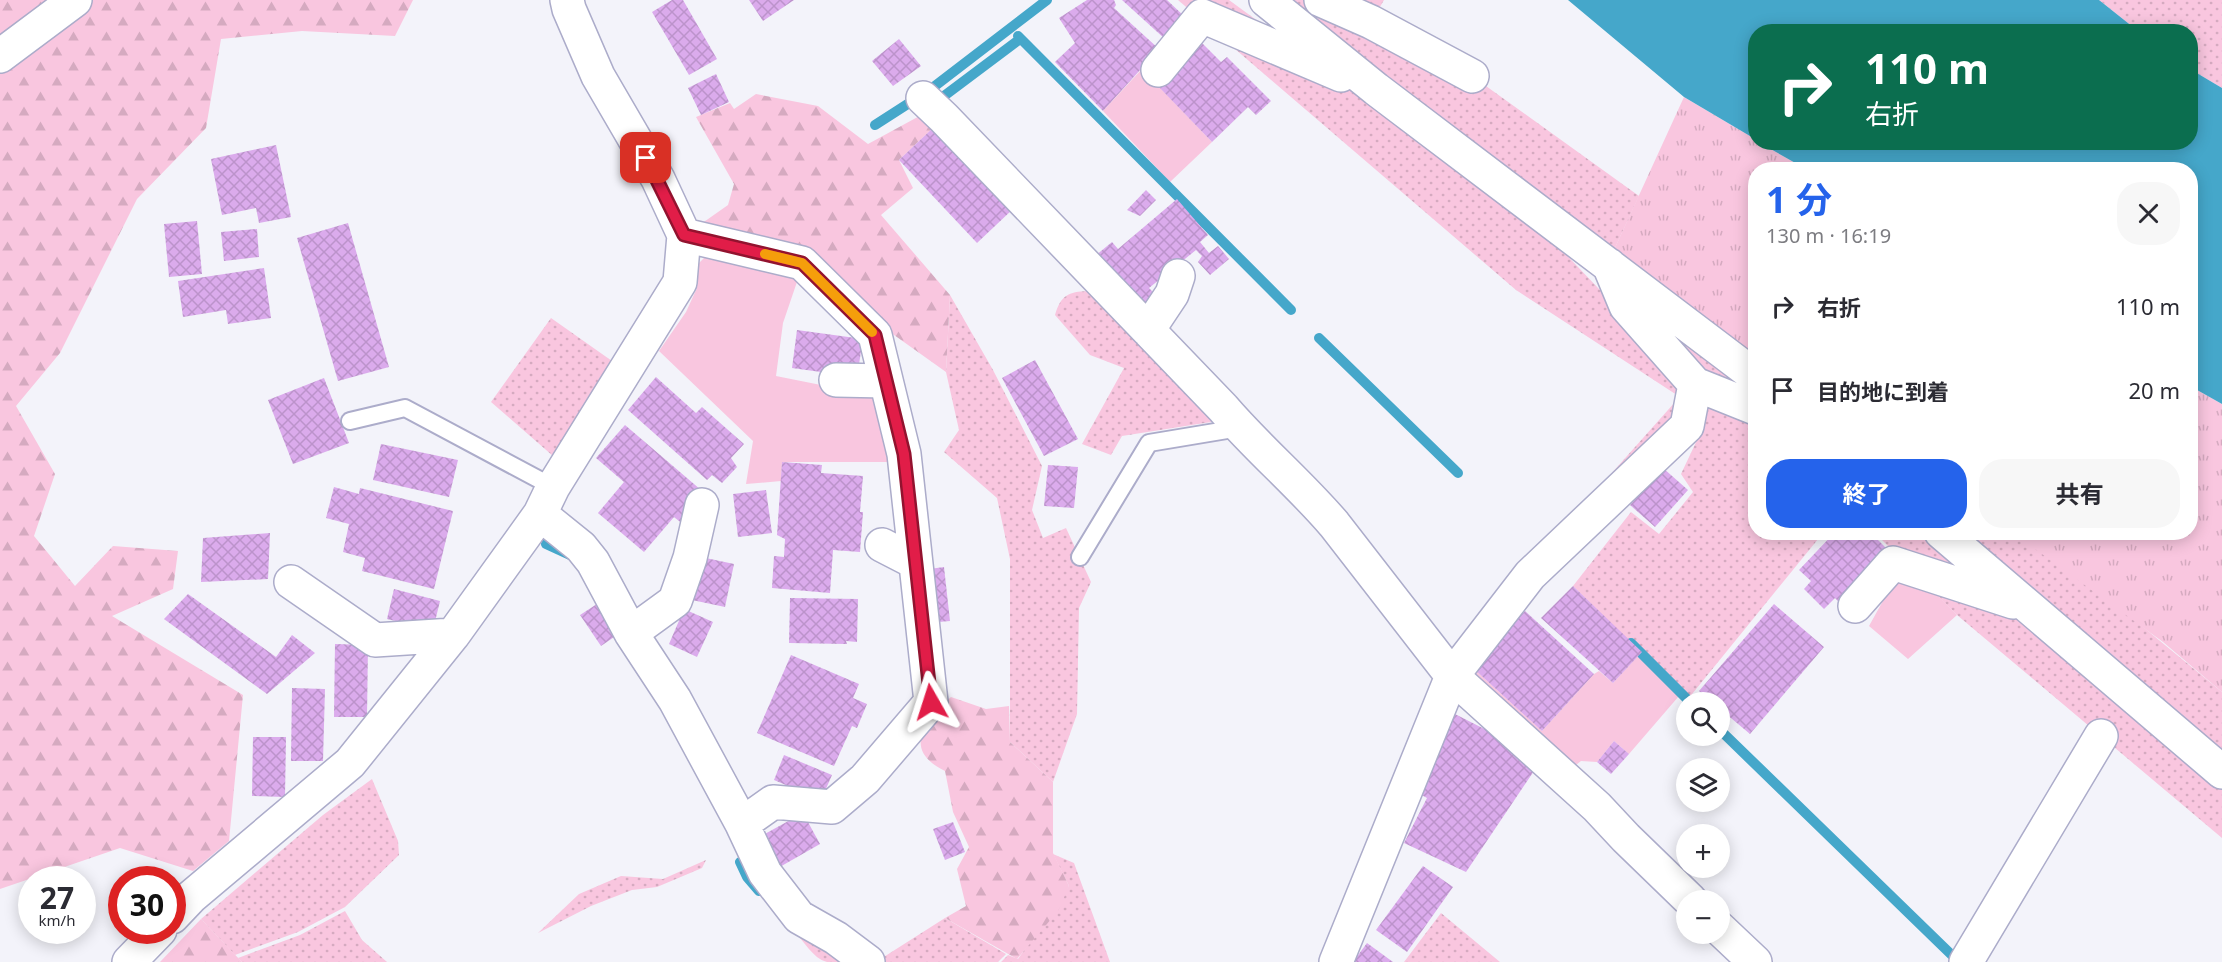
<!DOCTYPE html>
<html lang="ja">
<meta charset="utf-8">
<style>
:root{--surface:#fff;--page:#f7f7f7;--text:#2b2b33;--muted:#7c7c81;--accent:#2563eb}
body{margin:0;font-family:"Noto Sans","Noto Sans JP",sans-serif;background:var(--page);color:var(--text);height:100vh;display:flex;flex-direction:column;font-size:22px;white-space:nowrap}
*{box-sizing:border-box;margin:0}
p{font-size:20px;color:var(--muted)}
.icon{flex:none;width:33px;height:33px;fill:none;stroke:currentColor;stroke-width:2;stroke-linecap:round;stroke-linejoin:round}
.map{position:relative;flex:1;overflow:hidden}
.sheet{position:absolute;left:1748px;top:162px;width:450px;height:378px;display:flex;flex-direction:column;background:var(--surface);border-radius:24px;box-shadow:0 3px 15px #0003}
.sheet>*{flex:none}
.banner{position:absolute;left:1748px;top:24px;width:450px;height:126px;border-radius:24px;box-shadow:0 3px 15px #0003;background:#0b6e4f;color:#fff;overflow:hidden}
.fabs{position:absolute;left:1676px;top:692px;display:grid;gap:12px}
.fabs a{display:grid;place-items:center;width:54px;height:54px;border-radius:50%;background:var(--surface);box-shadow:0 3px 15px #0003;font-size:30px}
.speed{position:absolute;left:18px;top:866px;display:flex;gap:12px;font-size:30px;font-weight:700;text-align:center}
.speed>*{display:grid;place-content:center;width:78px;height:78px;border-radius:50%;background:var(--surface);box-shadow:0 3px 15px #0003;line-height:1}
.speed small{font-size:15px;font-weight:400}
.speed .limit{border:9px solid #d22;background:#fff;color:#111}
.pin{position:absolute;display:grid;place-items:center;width:51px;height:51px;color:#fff;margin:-26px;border-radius:12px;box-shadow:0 3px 9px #0006}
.me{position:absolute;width:66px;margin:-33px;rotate:354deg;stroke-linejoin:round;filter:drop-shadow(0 0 4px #0008)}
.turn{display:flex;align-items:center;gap:21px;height:126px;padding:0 18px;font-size:27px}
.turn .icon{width:78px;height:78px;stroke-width:2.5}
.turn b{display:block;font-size:42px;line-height:51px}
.round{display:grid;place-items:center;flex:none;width:63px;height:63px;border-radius:24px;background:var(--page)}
.overview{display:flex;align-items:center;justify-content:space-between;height:102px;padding:0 18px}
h1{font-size:36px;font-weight:700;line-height:45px;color:var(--accent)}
.primary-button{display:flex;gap:12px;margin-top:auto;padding:12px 18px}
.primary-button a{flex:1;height:69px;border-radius:24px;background:var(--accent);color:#fff;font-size:24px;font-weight:700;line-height:69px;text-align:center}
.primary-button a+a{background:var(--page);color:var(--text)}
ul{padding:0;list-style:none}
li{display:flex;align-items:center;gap:18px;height:84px;padding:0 18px}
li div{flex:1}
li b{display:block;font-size:22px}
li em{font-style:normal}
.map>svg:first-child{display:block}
.grass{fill:url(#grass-dots)}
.forest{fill:url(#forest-firs)}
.park{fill:url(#park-tufts)}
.garden{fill:#f9c6df}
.water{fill:#45a7ca}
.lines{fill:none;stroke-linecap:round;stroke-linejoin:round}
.stream{stroke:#45a7ca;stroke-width:10}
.building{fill:url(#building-cross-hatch)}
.lane-casing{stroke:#acacca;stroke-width:20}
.street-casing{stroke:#acacca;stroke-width:36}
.lane{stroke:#fff;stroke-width:16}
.street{stroke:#fff;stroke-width:33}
.route-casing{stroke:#92132f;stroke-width:15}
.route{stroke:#e11d48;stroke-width:10}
.slow{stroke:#f59e0b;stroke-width:10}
</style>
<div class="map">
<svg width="2222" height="962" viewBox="0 0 2222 962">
<defs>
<pattern id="grass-dots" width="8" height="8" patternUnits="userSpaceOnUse" patternTransform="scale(1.5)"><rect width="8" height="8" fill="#f9c6df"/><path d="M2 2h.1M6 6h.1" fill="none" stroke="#d5aac0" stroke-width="1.8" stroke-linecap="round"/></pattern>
<pattern id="forest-firs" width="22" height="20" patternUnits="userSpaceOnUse" patternTransform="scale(1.5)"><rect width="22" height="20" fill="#f9c6df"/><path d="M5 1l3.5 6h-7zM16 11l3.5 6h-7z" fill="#d5aac0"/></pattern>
<pattern id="park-tufts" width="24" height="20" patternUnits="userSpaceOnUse" patternTransform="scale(1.5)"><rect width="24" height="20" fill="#f9c6df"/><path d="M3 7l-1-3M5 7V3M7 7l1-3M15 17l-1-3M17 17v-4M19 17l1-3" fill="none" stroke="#d5aac0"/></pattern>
<pattern id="building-cross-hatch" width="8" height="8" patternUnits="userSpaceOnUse" patternTransform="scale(1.5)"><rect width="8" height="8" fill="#dbabec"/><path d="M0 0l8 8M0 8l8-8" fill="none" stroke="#bc93cb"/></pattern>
</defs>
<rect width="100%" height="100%" fill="#f3f3fa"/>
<!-- grass -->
<path class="grass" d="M1178 0H1229L1345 85 1556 244 1621 312 1685 382 1683 399 1516 290Z
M1281 0H1384L1371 22 1472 76 1639 196 1608 263 1755 369V532L1823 533 1688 699 1573 586 1631 512 1659 534 1693 492 1681 474 1706 421 1695 384 1608 263Z
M2099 0H2222V88L2190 69V32L2138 31Z
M1088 291 1219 413 1211 422 1122 436 1111 455 1082 444 1124 368 1090 355 1055 315C1061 295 1068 292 1088 291Z
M950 295 993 370 1042 466 1032 510 1043 538 1066 528 1091 582 1079 608 1077 714 1053 782 1010 742V559L997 498 944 452 959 430 946 372Z
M551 318 612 361 553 456 491 402Z
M1676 401 1678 424 1594 493Z
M1875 533H1935L2222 788V838L1957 615Z
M1941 533H2029L2222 692V765Z
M372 779 398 841 399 855 345 907 298 932 235 955 201 919 323 815Z
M1053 854 1074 863 1110 962H1001L1008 955 1018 959 1069 886Z
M706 860 702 868 657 887 632 890 591 906 538 933 579 894 621 876 663 879Z
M345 911 362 940 387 962H242L238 958 300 935Z
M1441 913 1500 962H1404Z
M945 918 1006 954 998 962H881L879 960Z
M794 932 853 962C845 962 834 962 827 962 812 958 805 941 794 932Z"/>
<!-- forest -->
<path class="forest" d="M0 0H413L395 36 302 31 221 39 206 128 137 199 60 353 16 406 55 474 34 536 75 586 113 546 178 551 173 589 112 616 243 695 229 841 193 871 120 848 0 889Z
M756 94 818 106 868 144 925 113 935 126 899 160 913 188 881 215 950 295 946 372 880 325 701 224 728 205 734 184 696 117 730 103 734 109Z
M951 697 986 709 1009 706 1010 742 1053 782V853L1069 886 1058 911 1017 959 945 918 966 906 957 869 969 847 953 812 945 771C901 750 925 720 951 697Z
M201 919 242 962H160Z"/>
<!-- park -->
<path class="park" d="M1684 97 1755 139V142L1760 143 1806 169 1755 170V369L1608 263Z
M2190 386 2222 404V692L2163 642 2013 533 2190 532Z"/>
<!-- garden -->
<path class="garden" d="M1142 69 1212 142 1170 182 1103 111Z
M714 248 799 276 783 323 776 376 836 388 879 389 892 462H782L781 481 746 484 753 441 659 351 686 312 697 288 698 264Z
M1918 575 1957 615 1908 659 1869 626 1894 581Z
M1638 656 1679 696 1629 754 1614 741 1597 762 1581 761 1567 772 1469 678 1473 668 1542 731 1594 674 1599 671 1613 683Z"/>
<!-- water -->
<path class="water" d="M1568 0H2099L2138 31 1755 32V139L1684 97Z
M2190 69 2222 88V404L2190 386V170L1806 169 1760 143 2190 142Z"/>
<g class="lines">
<!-- stream -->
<path class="stream" d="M1018 36 1291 310
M945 104 940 99 1020 39
M875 125 931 89 1047 0
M1319 338 1458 473
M546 544 570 555
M1631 643 1690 702
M1719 729 1959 962
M740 862 747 877 759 891"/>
</g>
<!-- building -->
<path class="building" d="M672 0H683L717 59 689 75 652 12Z
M749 0H794L763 21Z
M1087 0H1114L1116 5 1114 8 1159 49 1103 111 1055 62 1075 43 1059 18Z
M1122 0H1167L1185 17 1165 39Z
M899 39 921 66 893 86 872 61Z
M1201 42 1221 62 1227 57 1271 101 1256 115 1248 107 1212 142 1157 85Z
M716 74 729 102 701 115 688 88Z
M935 126 1013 209 977 243 899 160Z
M276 145 291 217 259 223 256 208 222 215 211 159Z
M1146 190 1156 200 1140 216 1127 210Z
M1177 199 1208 235 1200 242 1209 253 1218 246 1229 259 1210 275 1198 262 1202 256 1196 250 1149 288 1156 295 1141 305 1095 256 1112 242 1118 249Z
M197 221 202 274 169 277 164 224Z
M348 223 389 367 338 381 297 238Z
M257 229 259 257 224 261 221 232Z
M264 268 271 318 228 324 226 310 183 317 178 281Z
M797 330 863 339 857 377 792 368Z
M1035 360 1078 439 1044 456 1002 378Z
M656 377 696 413 702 407 744 444 731 458 737 467 722 483 712 475 707 480 628 410Z
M324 378 349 443 293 464 268 400Z
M625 425 701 490 684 525 674 517 644 552 598 513 624 482 596 458Z
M381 444 458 460 449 497 373 480Z
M782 462 822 465 821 473 863 476 860 512H863L860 552 833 550 830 593 772 588 774 556 784 557 785 539 777 535Z
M1048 465 1078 467 1074 508 1044 506Z
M1663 468 1688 490 1655 527 1630 505Z
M334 487 359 494 360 488 453 511 434 589 362 571 365 558 343 552 349 524 326 518Z
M766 490 772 533 738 537 733 494Z
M1835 532H1870L1891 553 1841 604 1835 598 1824 609 1804 589 1811 581 1799 570Z
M270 533 268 579 201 582 203 538Z
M701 557 734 564 725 607 692 600Z
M944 567 950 621 928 623 922 570Z
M1573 586 1642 652 1613 683 1541 618Z
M394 589 440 601 433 630 387 619Z
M188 594 276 657 292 635 315 653 267 694 164 619Z
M790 598 858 599 857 642 846 641 847 644 789 643Z
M600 602 617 635 601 646 580 615Z
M1774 604 1824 647 1750 734 1719 708V702H1712L1699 691Z
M684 609 713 622 697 657 669 644Z
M1525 611 1594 674 1542 731 1473 668Z
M335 644 368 645 367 717H334Z
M791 655 859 684 853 698 867 704 857 728 852 726 834 766 757 733Z
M292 688 325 689 323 761H291Z
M1451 712 1512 743 1536 768 1466 872 1404 843 1427 798 1416 792Z
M253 737H286L285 797 252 796Z
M1614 741 1629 754 1611 774 1597 762Z
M784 755 832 775 821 800 774 780Z
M803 813 820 844 778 868 761 836Z
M953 822 965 852 945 860 933 829Z
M1423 866 1453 887 1407 952 1376 930Z
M1367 943 1393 962H1353Z"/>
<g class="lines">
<!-- lane casing -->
<g class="lane-casing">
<path id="lane" d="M350 421 405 408 553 487
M1080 557 1149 443 1239 428"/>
</g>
<!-- street casing -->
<g class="street-casing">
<path id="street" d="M1266 0 1376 89 1755 376
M1321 0 1371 22 1472 76
M0 56 75 0
M1158 70 1202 16 1341 75
M923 98 944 118 1223 408C1258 449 1299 483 1334 524L1452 676 1597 807 1626 838 1690 900
M1609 265 1626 306 1695 384 1755 408
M1148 330 1172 294 1178 276
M836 380 886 381
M540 514 581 547 593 562 631 633 675 700 742 824 773 802 832 807 865 779 931 702 904 454 875 335 802 263 684 235
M1941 532 2222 772
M882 545 915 562
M291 582 375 640 453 635
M1855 606 1893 563 2013 602
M631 633 675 601 690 558 702 505
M742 824 765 873 799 917 836 938 868 962
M172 917 191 897 350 763 453 635 540 514 553 487 680 282 684 235 658 179 598 76 569 9 567 0
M1719 928 1755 962
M129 962 160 930
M1336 962 1452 676 1530 575 1687 426 1695 384
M1966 962 2101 736"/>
</g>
<!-- lane -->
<use href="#lane" class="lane"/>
<!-- street -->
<use href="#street" class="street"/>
</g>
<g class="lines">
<!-- route casing -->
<g class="route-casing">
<path id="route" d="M646 158 684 235 802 263 875 335 904 454 931 702"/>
</g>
<!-- route -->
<use href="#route" class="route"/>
<!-- slow -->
<path class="slow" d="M765 254 802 263 872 332"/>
</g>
</svg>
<div class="fabs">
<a><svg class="icon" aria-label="search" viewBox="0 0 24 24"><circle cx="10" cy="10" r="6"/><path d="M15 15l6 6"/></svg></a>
<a><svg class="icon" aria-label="layers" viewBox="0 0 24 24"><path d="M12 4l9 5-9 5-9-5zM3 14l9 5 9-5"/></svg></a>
<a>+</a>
<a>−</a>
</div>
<div class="speed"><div>27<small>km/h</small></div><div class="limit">30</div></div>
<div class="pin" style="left:646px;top:158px;background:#d93025"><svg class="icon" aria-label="arrive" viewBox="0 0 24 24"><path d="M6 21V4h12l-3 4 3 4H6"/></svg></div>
<svg class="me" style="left:931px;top:702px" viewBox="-20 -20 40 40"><path d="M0-17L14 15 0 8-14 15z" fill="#e11d48" stroke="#fff" stroke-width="4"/></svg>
<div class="banner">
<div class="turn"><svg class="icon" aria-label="right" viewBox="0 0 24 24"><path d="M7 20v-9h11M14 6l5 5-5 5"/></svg><div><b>110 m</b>右折</div></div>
</div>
<section class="sheet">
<div class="overview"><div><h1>1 分</h1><p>130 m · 16:19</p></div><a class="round"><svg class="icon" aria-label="close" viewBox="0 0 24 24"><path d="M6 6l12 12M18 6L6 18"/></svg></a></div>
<ul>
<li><svg class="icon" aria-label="right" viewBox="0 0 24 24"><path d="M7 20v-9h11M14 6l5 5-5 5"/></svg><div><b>右折</b></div><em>110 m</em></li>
<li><svg class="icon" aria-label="arrive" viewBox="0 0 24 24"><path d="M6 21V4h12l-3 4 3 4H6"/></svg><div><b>目的地に到着</b></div><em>20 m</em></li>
</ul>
<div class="primary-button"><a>終了</a><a>共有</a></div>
</section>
</div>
